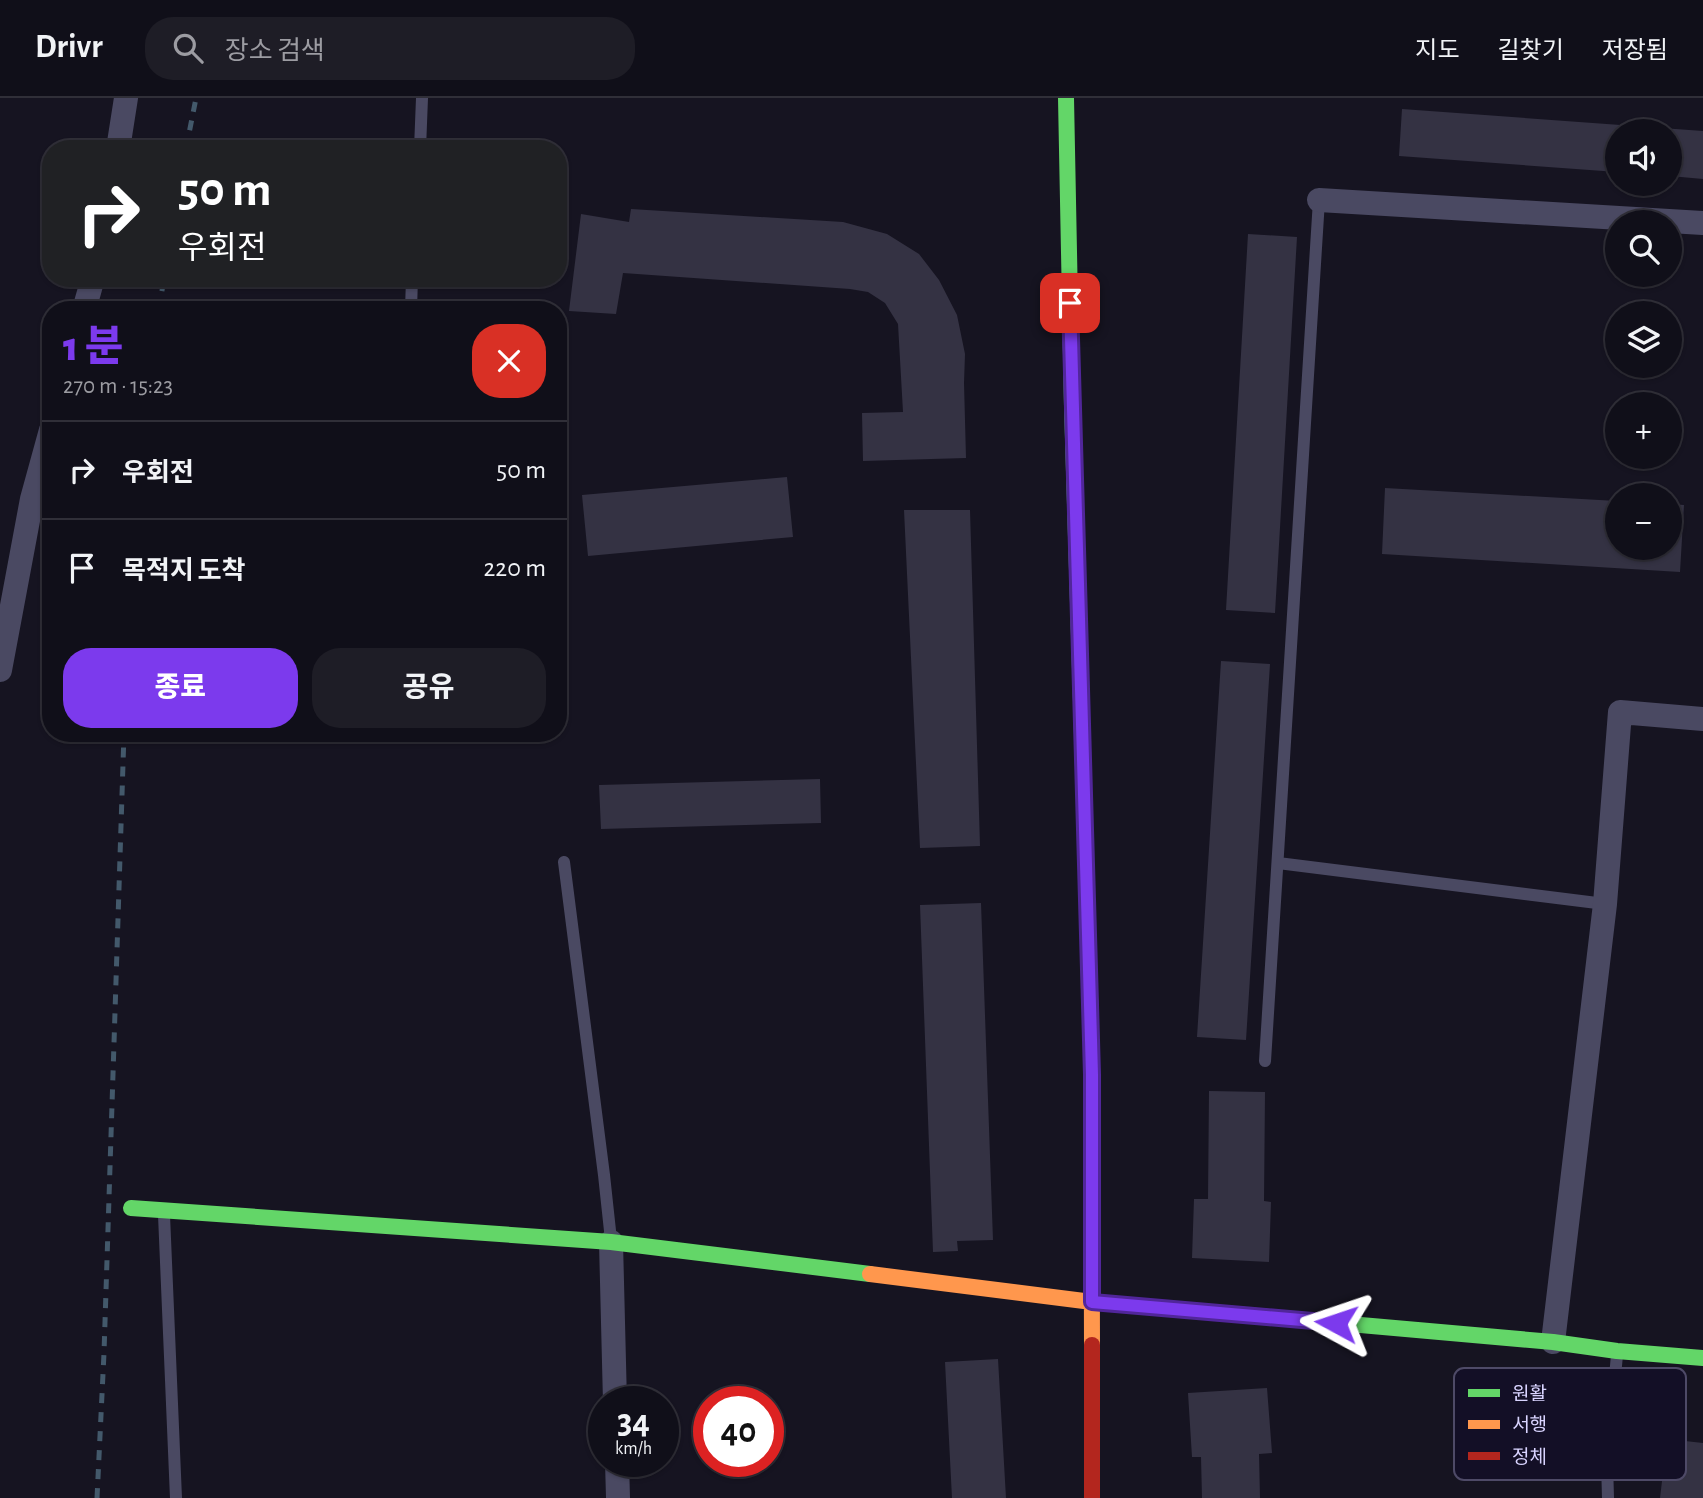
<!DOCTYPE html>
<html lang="ko">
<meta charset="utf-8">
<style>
:root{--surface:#100f19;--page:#1e1d26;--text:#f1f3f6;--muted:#9c9ca2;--line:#302f38;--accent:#7c3aed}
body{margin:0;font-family:"Alegreya Sans","Noto Sans KR",sans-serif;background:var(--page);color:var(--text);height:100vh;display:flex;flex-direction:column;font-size:26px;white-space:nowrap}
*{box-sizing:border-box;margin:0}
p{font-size:23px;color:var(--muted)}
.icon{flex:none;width:38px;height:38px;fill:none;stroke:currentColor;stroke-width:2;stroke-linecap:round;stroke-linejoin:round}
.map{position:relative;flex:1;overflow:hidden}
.side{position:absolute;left:42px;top:203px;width:525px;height:441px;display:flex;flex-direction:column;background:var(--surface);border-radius:28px;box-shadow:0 2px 5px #0004,0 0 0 2px var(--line)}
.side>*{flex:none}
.hud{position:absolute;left:42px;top:42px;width:525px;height:147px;border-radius:28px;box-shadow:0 2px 5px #0004,0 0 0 2px var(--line);background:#202124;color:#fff;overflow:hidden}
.tools{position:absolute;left:1605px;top:21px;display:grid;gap:14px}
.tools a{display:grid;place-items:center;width:77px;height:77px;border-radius:50%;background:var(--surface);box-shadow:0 2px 5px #0004,0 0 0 2px var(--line);font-size:35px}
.speed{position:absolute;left:588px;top:1288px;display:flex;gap:14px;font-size:35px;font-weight:700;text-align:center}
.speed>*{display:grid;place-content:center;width:91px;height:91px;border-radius:50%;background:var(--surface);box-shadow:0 2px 5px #0004,0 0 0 2px var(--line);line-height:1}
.speed small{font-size:18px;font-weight:400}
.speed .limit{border:10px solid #d22;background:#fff;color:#111}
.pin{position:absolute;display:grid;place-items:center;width:60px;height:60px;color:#fff;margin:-30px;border-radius:14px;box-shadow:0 4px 10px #0006}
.me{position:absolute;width:77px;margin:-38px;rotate:275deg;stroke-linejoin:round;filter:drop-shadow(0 0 5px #0008)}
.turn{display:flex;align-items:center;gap:24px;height:147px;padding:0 21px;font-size:32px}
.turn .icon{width:91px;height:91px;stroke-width:2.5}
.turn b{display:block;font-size:49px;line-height:60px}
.round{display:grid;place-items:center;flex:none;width:74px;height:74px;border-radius:28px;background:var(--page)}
.headline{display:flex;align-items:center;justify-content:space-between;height:119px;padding:0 21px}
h1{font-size:42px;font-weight:800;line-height:52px;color:var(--accent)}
.action{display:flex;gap:14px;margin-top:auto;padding:14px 21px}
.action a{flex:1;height:80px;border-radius:28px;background:var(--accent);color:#fff;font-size:28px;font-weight:800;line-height:80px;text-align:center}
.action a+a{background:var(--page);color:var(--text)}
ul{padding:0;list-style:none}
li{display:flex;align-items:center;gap:21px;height:98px;padding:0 21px;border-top:2px solid var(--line)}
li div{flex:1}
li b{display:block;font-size:26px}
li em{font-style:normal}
header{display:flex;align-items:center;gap:42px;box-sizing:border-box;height:98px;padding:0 35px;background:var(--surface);border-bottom:2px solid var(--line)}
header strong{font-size:33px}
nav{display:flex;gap:38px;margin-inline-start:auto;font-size:24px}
.search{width:490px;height:63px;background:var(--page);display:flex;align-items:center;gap:18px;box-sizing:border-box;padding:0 24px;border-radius:28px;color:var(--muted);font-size:26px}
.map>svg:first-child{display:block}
.building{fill:#343243}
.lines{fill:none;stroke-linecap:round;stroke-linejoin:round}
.lane{stroke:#4a4962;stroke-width:12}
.street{stroke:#4a4962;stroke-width:24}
.fast{stroke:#63d668;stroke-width:16}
.slow{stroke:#ff974d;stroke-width:16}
.jam{stroke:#b3261e;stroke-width:16}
.rail{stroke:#43596b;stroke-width:5;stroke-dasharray:10 9;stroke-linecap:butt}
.route-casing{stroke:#51269a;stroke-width:18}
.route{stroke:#7c3aed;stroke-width:12}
.key{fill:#130f26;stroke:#4e4a67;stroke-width:2}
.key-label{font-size:19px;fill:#d9d4ff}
</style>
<header>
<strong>Drivr</strong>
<div class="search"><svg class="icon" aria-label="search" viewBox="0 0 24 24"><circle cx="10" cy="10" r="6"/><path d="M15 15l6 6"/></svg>장소 검색</div>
<nav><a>지도</a><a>길찾기</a><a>저장됨</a></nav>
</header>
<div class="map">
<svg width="1703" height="1400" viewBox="0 0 1703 1400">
<rect width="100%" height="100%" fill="#161421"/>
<!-- building -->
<path class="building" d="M1402 11 1703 33V81L1670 78V33H1617V74L1399 58Z
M631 111 843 124 887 136 919 156 939 182 957 217 965 256 964 285 966 360 863 363 862 315 903 314 898 226 885 205 868 194 850 191 623 175 616 216 569 213 581 116 629 124Z
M1248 136 1297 139 1275 515 1226 512Z
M787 379 793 439 588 458 582 397Z
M1385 390 1617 403V450H1670V406L1684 407 1680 474 1382 456Z
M904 412H970L980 748 920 750Z
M1221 563 1270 566 1246 942 1197 939Z
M820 681 821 725 601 731 599 687Z
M981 805 993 1142 957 1143 958 1153 933 1154 920 807Z
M1209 993 1265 994 1264 1103 1271 1104 1269 1164 1192 1160 1194 1101H1208Z
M998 1261 1006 1400H952L945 1264Z
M1267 1290 1272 1355 1259 1356 1260 1400H1202L1201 1359H1192L1188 1295Z
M1667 1341 1703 1345V1400H1660Z"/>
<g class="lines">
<!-- lane -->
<path class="lane" d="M420 51 422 0
M411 212 412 180
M564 764 604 1077 611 1142
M1278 765 1605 806
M1265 963 1319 102
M164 1117 176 1400
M1608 1400 1607 1364 1617 1257"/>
<!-- street -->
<path class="street" d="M118 51 126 0
M1319 102 1703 125
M84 212 93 180
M0 572 32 401 51 332
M611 1144 615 1304
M1553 1244 1605 806 1620 614 1703 621
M617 1363 618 1400"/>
<!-- fast -->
<path class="fast" d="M1066 0 1072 308 1091 931
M131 1110 611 1144 870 1176
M1338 1225 1553 1244 1617 1253 1703 1260"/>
<!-- slow -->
<path class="slow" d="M1091 931 1092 1247
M870 1176 1092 1204 1338 1225"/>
<!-- jam -->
<path class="jam" d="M1092 1247V1400"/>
<!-- rail -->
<path class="rail" d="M186 51 196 0
M159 212 164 180
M97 1400 104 1255 124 635"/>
</g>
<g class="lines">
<!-- route casing -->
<g class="route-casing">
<path id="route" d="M1070 205 1092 977V1204L1336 1225"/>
</g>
<!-- route -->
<use href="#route" class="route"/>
</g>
<!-- legend -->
<rect x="1454" y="1270" width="232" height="112" rx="10" class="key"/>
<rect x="1468" y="1291" width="32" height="8" fill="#63d668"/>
<rect x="1468" y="1322" width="32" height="9" fill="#ff974d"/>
<rect x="1468" y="1354" width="32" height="8" fill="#b3261e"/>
<g class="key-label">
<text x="1512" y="1302">원활</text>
<text x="1512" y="1333">서행</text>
<text x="1512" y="1365">정체</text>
</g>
</svg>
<div class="tools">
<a><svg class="icon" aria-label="sound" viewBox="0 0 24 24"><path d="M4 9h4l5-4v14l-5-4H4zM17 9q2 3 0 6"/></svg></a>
<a><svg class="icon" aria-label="search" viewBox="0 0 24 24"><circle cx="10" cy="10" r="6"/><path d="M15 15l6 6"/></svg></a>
<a><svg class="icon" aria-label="layers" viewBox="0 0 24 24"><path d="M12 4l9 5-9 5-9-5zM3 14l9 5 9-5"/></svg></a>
<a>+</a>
<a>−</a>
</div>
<div class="speed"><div>34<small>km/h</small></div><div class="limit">40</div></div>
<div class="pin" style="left:1070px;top:205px;background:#d93025"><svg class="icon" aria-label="arrive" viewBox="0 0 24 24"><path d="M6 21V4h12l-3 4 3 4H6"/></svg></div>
<svg class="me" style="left:1336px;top:1225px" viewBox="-20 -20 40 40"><path d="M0-17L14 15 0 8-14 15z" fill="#7c3aed" stroke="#fff" stroke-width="4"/></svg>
<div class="hud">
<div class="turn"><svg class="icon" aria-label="right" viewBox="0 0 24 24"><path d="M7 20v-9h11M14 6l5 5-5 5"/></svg><div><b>50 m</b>우회전</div></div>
</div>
<section class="side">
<div class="headline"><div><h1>1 분</h1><p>270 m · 15:23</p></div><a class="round" style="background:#d93025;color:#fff"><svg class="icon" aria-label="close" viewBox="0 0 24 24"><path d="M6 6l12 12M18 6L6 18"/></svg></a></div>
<ul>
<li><svg class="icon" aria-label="right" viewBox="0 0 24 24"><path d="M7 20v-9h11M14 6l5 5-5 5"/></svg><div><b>우회전</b></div><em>50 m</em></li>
<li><svg class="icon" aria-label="arrive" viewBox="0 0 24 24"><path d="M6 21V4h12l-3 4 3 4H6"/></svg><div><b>목적지 도착</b></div><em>220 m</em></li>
</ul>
<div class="action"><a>종료</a><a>공유</a></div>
</section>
</div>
